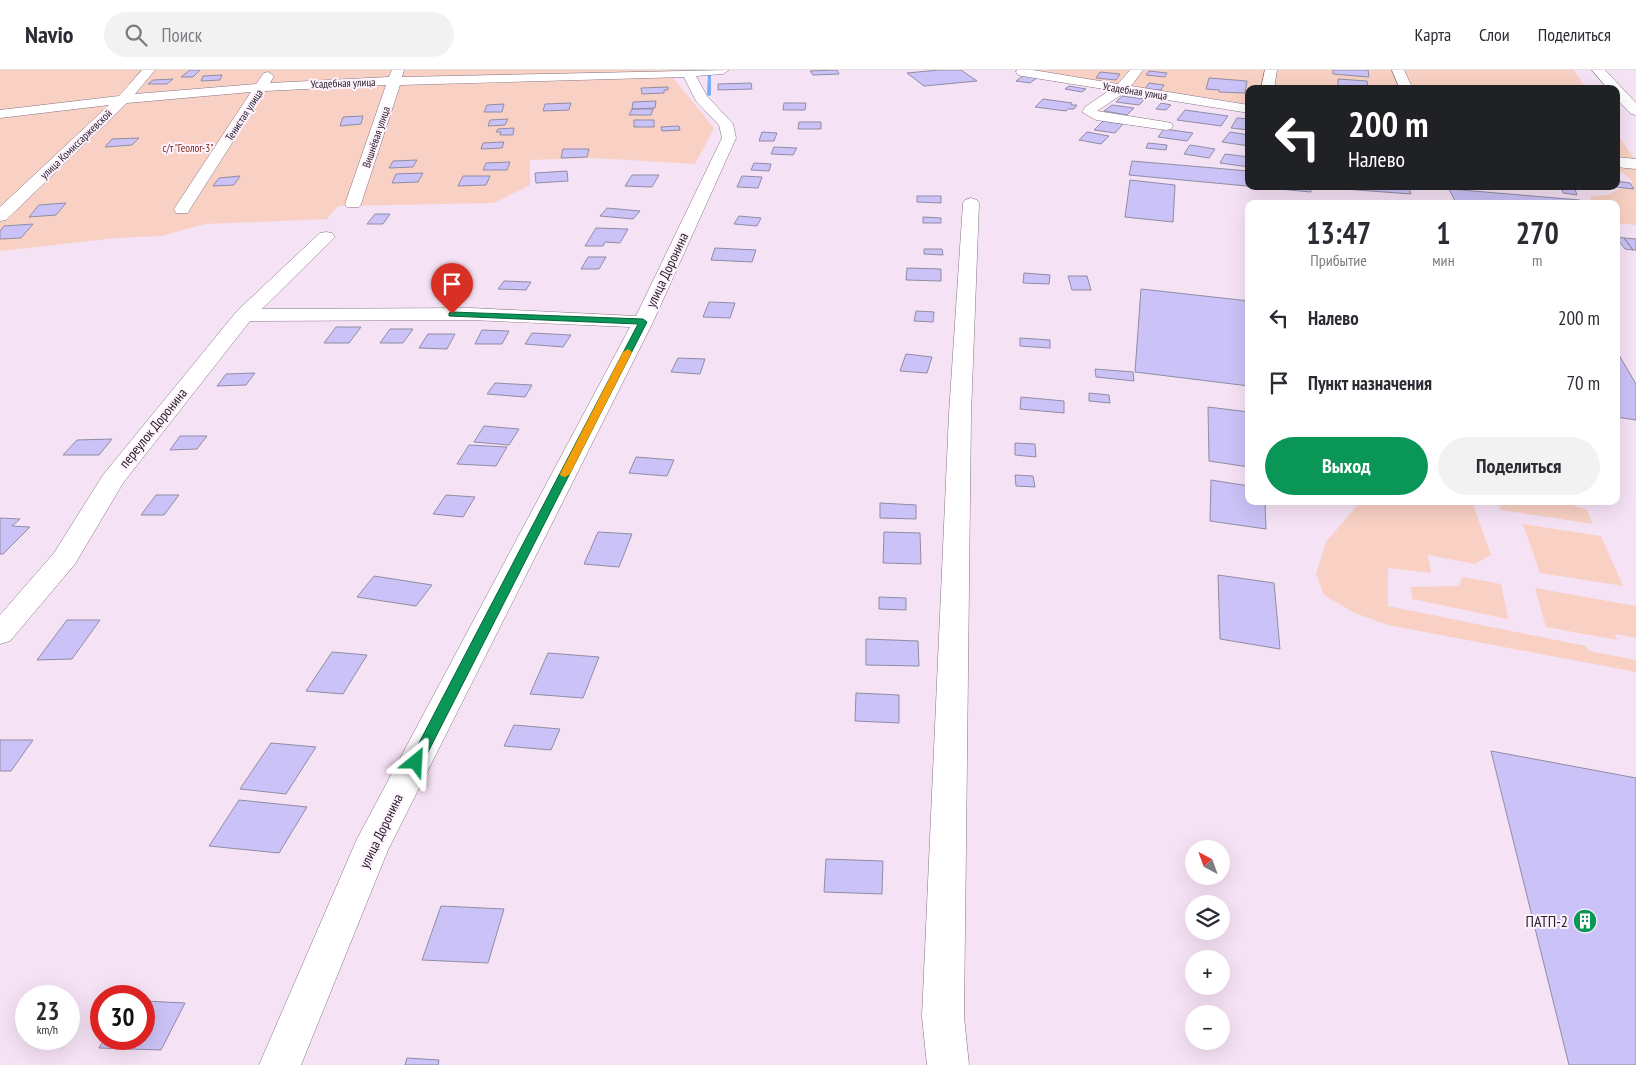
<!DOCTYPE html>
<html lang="ru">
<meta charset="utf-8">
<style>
:root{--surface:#fff;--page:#f2f2f3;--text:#2b2b33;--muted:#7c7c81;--line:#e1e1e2;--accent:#0a9656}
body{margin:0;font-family:"PT Sans Narrow",sans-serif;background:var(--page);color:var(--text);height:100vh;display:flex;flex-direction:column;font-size:19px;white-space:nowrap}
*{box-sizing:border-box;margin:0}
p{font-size:16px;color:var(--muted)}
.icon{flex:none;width:28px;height:28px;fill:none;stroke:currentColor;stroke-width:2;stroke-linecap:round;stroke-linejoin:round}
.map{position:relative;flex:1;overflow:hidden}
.panel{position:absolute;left:1245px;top:130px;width:375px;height:305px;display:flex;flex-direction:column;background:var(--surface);border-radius:10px;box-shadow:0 5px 20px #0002}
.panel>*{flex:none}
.guide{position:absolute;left:1245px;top:15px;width:375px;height:105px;border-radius:10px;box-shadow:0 5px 20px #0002;background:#202124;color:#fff;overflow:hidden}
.needle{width:32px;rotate:319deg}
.controls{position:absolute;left:1185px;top:770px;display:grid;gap:10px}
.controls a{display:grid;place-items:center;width:45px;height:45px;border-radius:50%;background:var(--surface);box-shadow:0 5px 20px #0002;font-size:25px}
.speed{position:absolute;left:15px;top:915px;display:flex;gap:10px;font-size:25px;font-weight:700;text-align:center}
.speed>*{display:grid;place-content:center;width:65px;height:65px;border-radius:50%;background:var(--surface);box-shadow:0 5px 20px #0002;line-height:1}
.speed small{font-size:12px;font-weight:400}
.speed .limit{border:8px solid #d22;background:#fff;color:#111}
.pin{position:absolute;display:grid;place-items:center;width:42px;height:42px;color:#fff;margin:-51px -21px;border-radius:50% 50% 50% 0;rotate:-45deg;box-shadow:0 0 5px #0007}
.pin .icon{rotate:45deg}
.me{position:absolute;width:55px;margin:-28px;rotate:27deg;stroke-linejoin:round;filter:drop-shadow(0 0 4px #0008)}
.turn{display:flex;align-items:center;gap:18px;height:105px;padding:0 20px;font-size:22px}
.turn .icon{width:65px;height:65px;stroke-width:2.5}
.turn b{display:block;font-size:35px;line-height:42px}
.eta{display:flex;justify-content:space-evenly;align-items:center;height:85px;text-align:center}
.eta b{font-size:30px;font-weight:600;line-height:35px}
.cta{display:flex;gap:10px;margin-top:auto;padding:10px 20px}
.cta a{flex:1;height:58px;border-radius:30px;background:var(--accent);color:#fff;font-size:20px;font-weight:600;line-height:58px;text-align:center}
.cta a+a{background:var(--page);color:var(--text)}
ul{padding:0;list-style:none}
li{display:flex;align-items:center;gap:15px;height:65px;padding:0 20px}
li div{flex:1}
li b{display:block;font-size:19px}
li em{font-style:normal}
header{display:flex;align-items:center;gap:30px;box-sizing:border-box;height:70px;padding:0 25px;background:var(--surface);border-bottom:1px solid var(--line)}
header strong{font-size:24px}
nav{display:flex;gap:28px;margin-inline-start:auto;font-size:18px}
.search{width:350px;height:45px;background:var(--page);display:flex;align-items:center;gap:12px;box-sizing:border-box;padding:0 18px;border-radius:28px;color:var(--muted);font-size:19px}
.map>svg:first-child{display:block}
.green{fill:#f9d0c4}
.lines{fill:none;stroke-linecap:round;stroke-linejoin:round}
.stream{fill:#7badfa;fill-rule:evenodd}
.building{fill:#cbc2f7;stroke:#908da3}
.minor-casing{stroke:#857384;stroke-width:1}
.major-casing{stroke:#857384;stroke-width:1}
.minor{fill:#fff;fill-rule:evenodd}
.major{fill:#fff;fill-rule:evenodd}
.route{fill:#0a9656;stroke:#066238}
.slow{fill:#f59e0b}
.labels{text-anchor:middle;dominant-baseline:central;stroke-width:4;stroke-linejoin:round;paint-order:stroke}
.far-street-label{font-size:11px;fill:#292128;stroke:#fef2fe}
.far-park-label{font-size:11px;fill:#7b260d;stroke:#fef2fe}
.street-label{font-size:14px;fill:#292128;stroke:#fef2fe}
.near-poi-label{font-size:16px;fill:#292128;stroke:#fef2fe;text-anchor:end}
</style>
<header>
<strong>Navio</strong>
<div class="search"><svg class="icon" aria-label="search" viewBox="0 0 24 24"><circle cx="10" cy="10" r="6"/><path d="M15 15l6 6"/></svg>Поиск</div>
<nav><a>Карта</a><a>Слои</a><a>Поделиться</a></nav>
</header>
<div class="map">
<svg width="1636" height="995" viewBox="0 0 1636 995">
<rect width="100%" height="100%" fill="#f6e2f5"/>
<!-- green -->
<path class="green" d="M0 0H699L669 3 714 58 695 94 593 88 530 90V115L494 133 338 136 327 149 205 154 161 166 116 168 0 181Z
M1014 0H1574L1586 19H1249V34Z
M1616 62 1635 90 1616 87Z
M1616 95 1636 98V155L1616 153V134H1590L1591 126 1608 125 1633 112 1622 102 1616 101Z
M1361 431H1472L1491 485 1475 494 1428 485 1431 503 1388 498V536L1586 576 1589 581 1636 590V602L1388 555 1355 543 1324 525 1316 504 1326 472Z
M1497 431H1560L1587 440 1593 454 1501 440Z
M1523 454 1601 466 1623 516 1540 503Z
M1462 507 1501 514 1508 549 1412 529 1411 517 1459 516Z
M1535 518 1636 536V568L1615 564 1617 570 1546 557Z"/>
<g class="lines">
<!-- stream -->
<path class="stream" d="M708 3 711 4V25L709 26 707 25Z"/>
</g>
<!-- building -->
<path class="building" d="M190 0H200L193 7H181Z
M837 0 839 4 813 5 810 1Z
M939 0H961L977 11 924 16 907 3Z
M1333 0H1368L1369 7 1333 4Z
M1149 1 1167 3 1165 7 1146 5Z
M1100 2 1120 4 1116 10 1096 8Z
M222 5 220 10 201 11 203 6Z
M1023 6 1037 8 1030 13 1016 11Z
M1209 8 1247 11 1245 23 1219 22V20L1206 19Z
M173 9 167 14H148L153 10Z
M1338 9 1367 11 1368 19 1338 17Z
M751 13 752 19 718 20V14Z
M1149 13 1164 15 1161 20 1145 19Z
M1069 16 1086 19 1082 22 1065 19Z
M668 17V20H664V23L642 24 641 18Z
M1122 26 1145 29 1139 35 1116 32Z
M1043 29 1072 33 1071 35H1077L1074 39H1068L1066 41 1035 37Z
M656 31 655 38 632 39 633 32Z
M571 33 569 40 543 41 545 34Z
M784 33H806L805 40H783Z
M1161 33 1171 35 1166 40 1156 39Z
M504 34 502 42H484L487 35Z
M1112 35 1134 38 1127 45 1104 41Z
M632 39H653L651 45H629Z
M1185 40 1228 46 1221 56 1177 50Z
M363 46 361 54 340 56 343 47Z
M1237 48 1249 49V60L1231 58Z
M508 49 505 55 488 56 490 50Z
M634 50H654V57H634Z
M1103 51 1123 54 1115 63 1094 60Z
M799 52H821V59H798Z
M679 56 680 60 662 61 661 57Z
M514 58 513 65H500L501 62H496L498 59Z
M1164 59 1193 63 1187 71 1158 67Z
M762 62 777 63 774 71H759Z
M1087 62 1109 66 1101 74 1079 70Z
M1230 62 1249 65V76L1222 72Z
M139 68 132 75 105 77 112 69Z
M504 72 502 78 481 79 483 73Z
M1148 73 1167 75 1166 80 1146 78Z
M1190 75 1215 79 1209 88 1184 84Z
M774 77 797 78 793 85 771 84Z
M563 79H589L587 87 561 88Z
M1225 84 1249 87V97L1220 93Z
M417 90 413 97 389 98 393 91Z
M1132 91 1249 101V116H1310L1311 122 1129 105Z
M510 92 507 100H483L486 93Z
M754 93 771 94 769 101 751 100Z
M567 101 568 111 536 113 535 103Z
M423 103 418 112 392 113 396 104Z
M632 105H659L652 117 625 116Z
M240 106 234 115 213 116 219 108Z
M463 106H490L486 115 458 116Z
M742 106 762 107 758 118 737 117Z
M1130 110 1175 115 1173 152 1125 147Z
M1616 111 1630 113 1634 119 1607 116H1616Z
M1330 116H1408L1411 124 1330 118Z
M1561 116H1574L1577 125 1563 123Z
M1449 119 1580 130 1582 134H1482L1455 131Z
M917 126H941V133L917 132Z
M66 133 56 145 29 147 39 135Z
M607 138 640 141 633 149 600 146Z
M375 144H390L383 154H367Z
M739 146 761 148 757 156 734 154Z
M923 147 941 148V153H923Z
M33 154 21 168 0 169V161L4 156Z
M596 158 628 159 620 173 605 172 603 176H585Z
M1616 167 1624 168 1633 180 1625 179Z
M1624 168 1636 169V180H1633Z
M715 178 756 180 752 192 711 190Z
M924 179H942L943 185 924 184Z
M588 187H606L599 199H581Z
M907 198 941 199V211L906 210Z
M1024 203 1050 205 1049 214 1023 213Z
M1068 206H1087L1091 220H1072Z
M504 211 531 212 526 220 498 219Z
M1141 219 1249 231V316L1135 302Z
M709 232 735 233 730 248 703 247Z
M916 241 934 242 933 252 914 251Z
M336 257H361L349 273H324Z
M390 259H413L403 273H380Z
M482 260 509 261 502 274H475Z
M532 263 571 265 563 277 525 274Z
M428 264H455L447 279 419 278Z
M1020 268 1050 270V278L1020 276Z
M1616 280 1636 314V350L1616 347Z
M906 284 932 287 927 303 900 301Z
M678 288 705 289 700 304 671 302Z
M1095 299 1133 302 1134 311 1096 307Z
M255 303 246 315 217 316 226 304Z
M495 313 532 315 525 327 487 324Z
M1089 323 1109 325 1110 333 1089 331Z
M1021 327 1064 331V343L1020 339Z
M1208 337 1249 342V397L1209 391Z
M484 356 519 359 509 375 474 372Z
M180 366H207L197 379 170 380Z
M112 369 99 385H63L77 370Z
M1015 373 1035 374 1036 387 1015 385Z
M469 375 507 377 496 396 457 394Z
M636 387 674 390 667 406 629 403Z
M1015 405 1033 406 1035 417 1016 416Z
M1211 410 1249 416V431H1265L1266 459 1210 451Z
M156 425H179L164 445H141Z
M446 425 475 427 463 447 433 444Z
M880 433 916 435V449L880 448Z
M0 448 20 449 12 456 30 457 3 484H0Z
M598 462 632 464 619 497 584 494Z
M884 462 920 463 921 494 883 493Z
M1218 505 1274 513 1280 579 1220 569Z
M374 506 432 515 416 536 357 527Z
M879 527 906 528V540L879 539Z
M67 550H100L72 589 37 590Z
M866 569 918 571 919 596 866 595Z
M332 582 367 585 343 624 306 621Z
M548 583 599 587 583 628 530 624Z
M856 623 899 625V653L855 651Z
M514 655 560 659 551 680 504 676Z
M0 670H33L11 701H0Z
M271 673 316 677 286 724 240 719Z
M1491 681 1636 708V995H1569Z
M239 730 307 737 279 783 209 776Z
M826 789 883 791 882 824 824 822Z
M441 836 504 839 488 893 422 890Z
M144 931 185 933 161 980 99 978 104 969H144Z
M407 988 439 990 438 995H405Z"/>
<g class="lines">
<!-- minor casing -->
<g class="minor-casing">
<path id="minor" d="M142 0H155L135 24 256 14 264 3 268 2 274 6 270 13 389 7 392 0H404L402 7 729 0 723 4 696 6 707 26 733 54 736 68 653 252 388 780 301 995H259L357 769 630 257 471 250 250 251 123 413 75 494 10 571 0 574V545L54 483 103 405 237 241 320 163 326 162 332 163 335 167 262 239 471 238 636 246 722 68 719 55 696 31 684 7 400 15 361 134 359 137H347L345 134 386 15 265 21 190 139 188 143H176L174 139 251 22 127 33 6 150 0 151V137L109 35 0 48V40L119 26Z
M1017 0H1033L1118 14 1130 0H1143L1131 16 1249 35V43L1124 23 1097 41 1166 52 1171 53 1173 56 1171 59 1166 60 1096 50 1082 42 1085 37 1110 20 1022 6 1018 5 1016 2Z
M1265 0H1277L1274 19H1261Z
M1392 0H1404L1413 19H1400Z
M1616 87 1636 89V99L1616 97Z
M971 128 977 130 979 133 971 344 964 947 969 995H927L922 947 949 344 963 133 965 130Z"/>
</g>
<!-- major casing -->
<g class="major-casing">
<path id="major" d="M1592 0H1605L1636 33V45L1631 44 1616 28V19H1608Z"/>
</g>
<!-- minor -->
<use href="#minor" class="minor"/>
<!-- major -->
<use href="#major" class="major"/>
</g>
<!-- route -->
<path class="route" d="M452 242 643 249 647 252 423 692 421 696 416 697 411 696 409 692 638 254 449 246V243Z"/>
<!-- slow -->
<path class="slow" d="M628 279 632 282 570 404 565 407 561 406 560 404 623 282Z"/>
<!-- icons -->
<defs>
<g id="building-disc" transform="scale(1.25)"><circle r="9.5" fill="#0a9656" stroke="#fef2fe"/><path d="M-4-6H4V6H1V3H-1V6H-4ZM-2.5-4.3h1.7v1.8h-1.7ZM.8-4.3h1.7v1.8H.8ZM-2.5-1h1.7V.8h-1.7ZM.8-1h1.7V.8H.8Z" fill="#fff"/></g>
</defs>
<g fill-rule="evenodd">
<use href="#building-disc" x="1585" y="851"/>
</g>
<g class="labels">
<!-- far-street labels -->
<g class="far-street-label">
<text transform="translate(343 13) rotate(-2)">Усадебная улица</text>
<text transform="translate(1135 21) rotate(9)">Усадебная улица</text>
<text transform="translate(244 45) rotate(-57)">Тенистая улица</text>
<text transform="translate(376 67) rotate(-71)">Вишнёвая улица</text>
<text transform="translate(76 74) rotate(-44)">улица Комиссаржевской</text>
</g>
<!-- far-park labels -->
<g class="far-park-label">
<text x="188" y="78">с/т "Геолог-3"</text>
</g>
<!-- street labels -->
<g class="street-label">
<text transform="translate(667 200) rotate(-65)">улица Доронина</text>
<text transform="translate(153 358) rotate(-51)">переулок Доронина</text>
<text transform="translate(381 761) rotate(-64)">улица Доронина</text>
</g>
<!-- near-poi labels -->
<g class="near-poi-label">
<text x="1568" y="851">ПАТП-2</text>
</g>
</g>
</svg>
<div class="controls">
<a><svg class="needle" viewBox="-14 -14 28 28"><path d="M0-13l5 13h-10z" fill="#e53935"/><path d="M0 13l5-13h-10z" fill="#7c7c81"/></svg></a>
<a><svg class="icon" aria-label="layers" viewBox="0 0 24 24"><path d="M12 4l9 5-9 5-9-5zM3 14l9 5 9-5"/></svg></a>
<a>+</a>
<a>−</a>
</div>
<div class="speed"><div>23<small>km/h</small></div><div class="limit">30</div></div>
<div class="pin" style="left:452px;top:244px;background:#d93025"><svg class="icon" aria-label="arrive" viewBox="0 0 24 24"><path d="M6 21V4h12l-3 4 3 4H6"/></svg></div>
<svg class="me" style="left:416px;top:692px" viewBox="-20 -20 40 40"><path d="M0-17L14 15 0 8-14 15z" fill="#0a9656" stroke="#fff" stroke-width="4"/></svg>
<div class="guide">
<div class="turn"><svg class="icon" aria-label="left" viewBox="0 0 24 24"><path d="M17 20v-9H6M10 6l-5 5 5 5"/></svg><div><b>200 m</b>Налево</div></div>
</div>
<section class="panel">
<div class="eta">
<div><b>13:47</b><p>Прибытие</p></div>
<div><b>1</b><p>мин</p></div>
<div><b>270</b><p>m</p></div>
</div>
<ul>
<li><svg class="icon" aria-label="left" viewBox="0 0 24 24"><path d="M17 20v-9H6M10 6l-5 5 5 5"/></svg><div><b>Налево</b></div><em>200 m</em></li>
<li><svg class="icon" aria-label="arrive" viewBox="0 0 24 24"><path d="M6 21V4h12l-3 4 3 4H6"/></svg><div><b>Пункт назначения</b></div><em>70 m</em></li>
</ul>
<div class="cta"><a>Выход</a><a>Поделиться</a></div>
</section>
</div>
